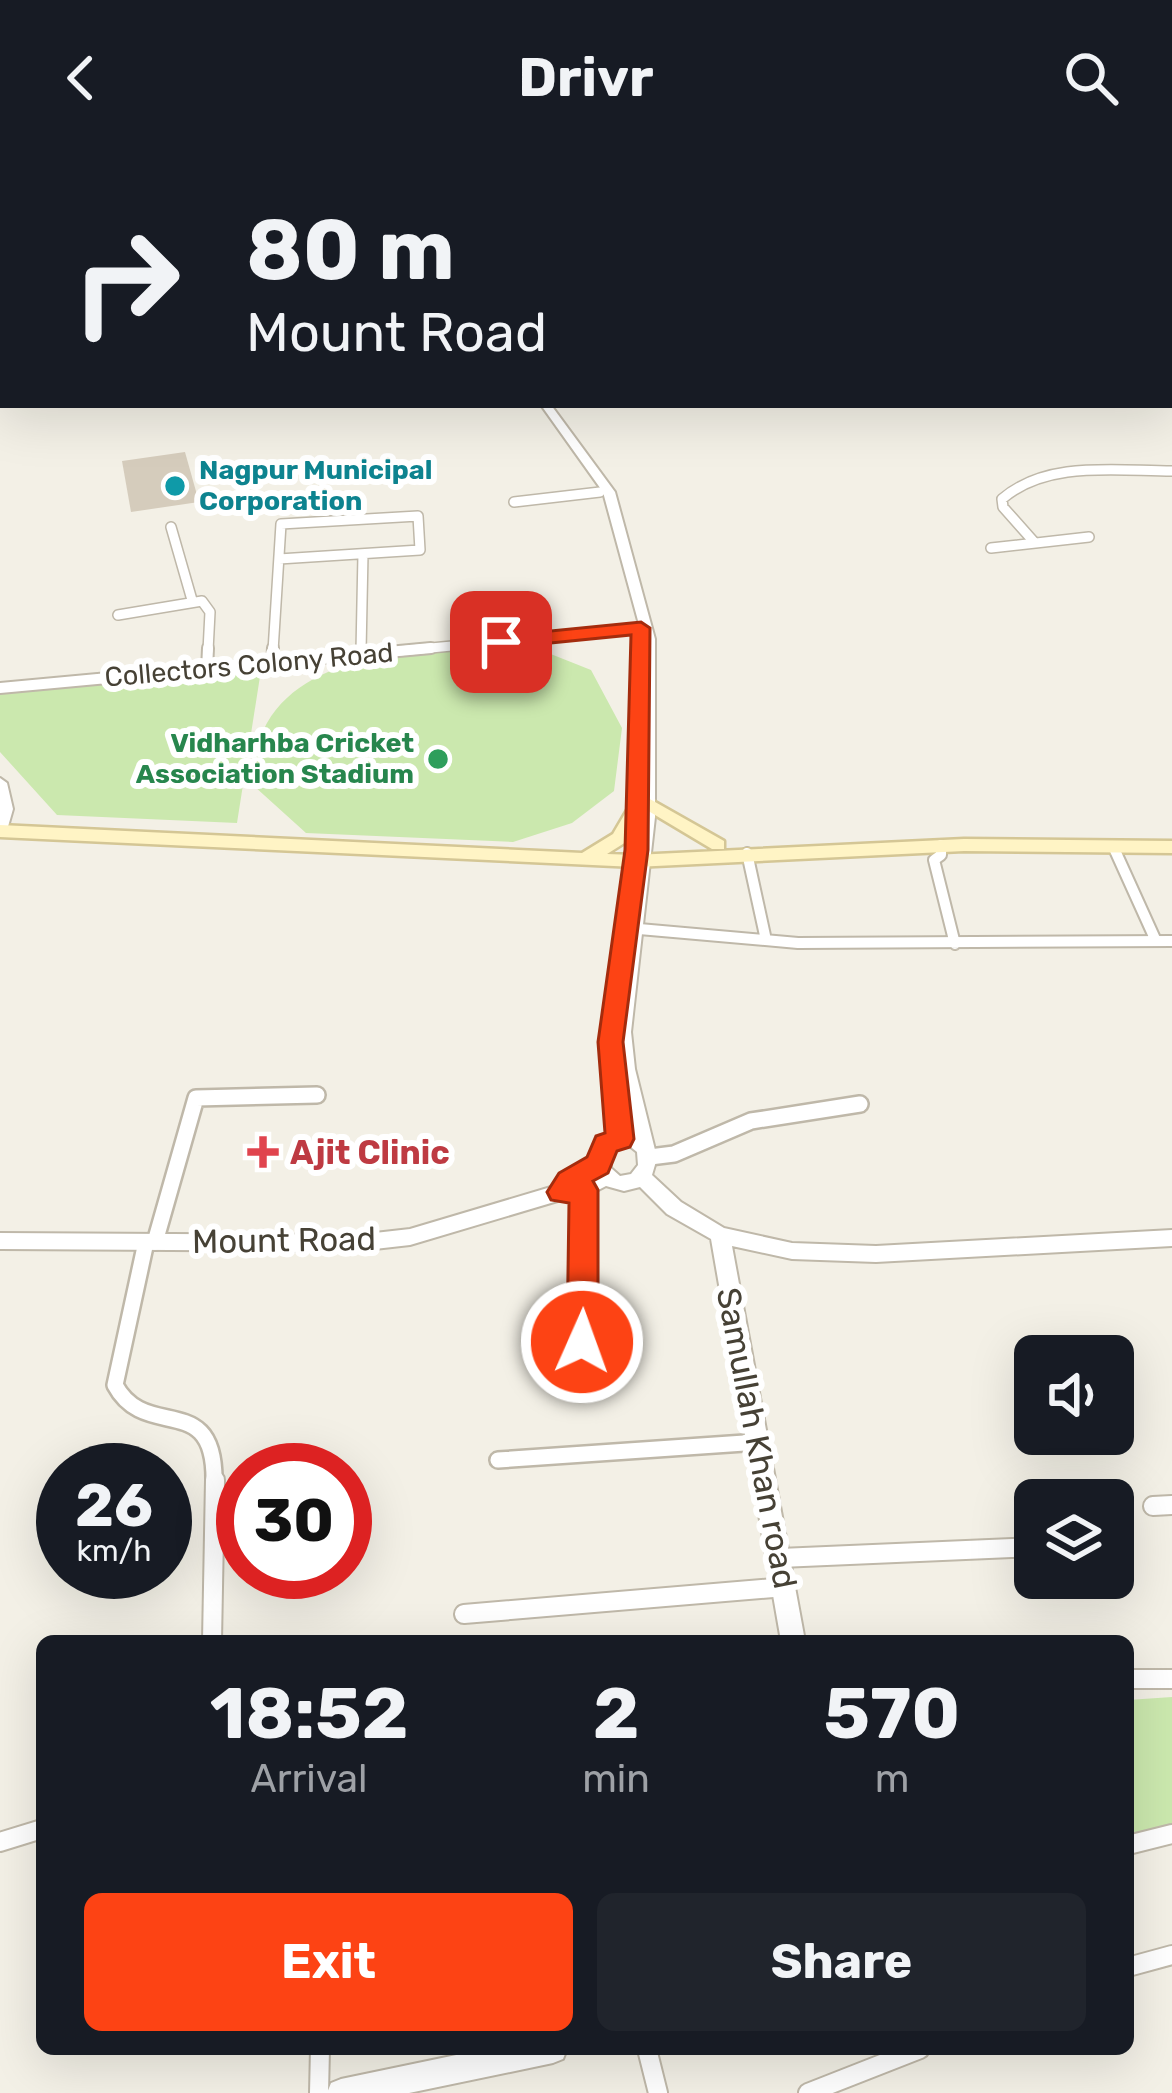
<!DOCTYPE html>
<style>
:root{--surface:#171b24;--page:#20242c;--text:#f1f3f6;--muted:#9ea1a6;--accent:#fd4314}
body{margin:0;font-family:Rubik,sans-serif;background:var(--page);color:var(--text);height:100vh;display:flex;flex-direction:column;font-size:45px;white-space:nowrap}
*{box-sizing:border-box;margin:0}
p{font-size:39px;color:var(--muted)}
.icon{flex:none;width:66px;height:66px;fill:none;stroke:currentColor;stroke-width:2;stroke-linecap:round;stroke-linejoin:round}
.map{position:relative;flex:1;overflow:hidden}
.sheet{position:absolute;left:36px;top:1479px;width:1098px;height:420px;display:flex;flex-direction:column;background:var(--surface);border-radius:18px;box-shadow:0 12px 48px #0002}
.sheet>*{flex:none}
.hud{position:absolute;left:0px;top:0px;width:1173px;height:252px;box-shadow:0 12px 48px #0002;background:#171b24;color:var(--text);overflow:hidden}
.tools{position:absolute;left:1014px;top:1179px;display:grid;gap:24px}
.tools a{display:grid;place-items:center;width:120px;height:120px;border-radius:18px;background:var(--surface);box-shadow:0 12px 48px #0002;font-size:60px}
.speed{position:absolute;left:36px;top:1287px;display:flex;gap:24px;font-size:60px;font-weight:700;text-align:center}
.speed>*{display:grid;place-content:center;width:156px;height:156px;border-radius:50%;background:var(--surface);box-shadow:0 12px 48px #0002;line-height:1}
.speed small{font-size:30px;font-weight:400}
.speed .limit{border:18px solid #d22;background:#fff;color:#111}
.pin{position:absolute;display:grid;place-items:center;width:102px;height:102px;color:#fff;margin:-51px;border-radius:24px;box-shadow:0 6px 18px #0006}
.me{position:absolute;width:132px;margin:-66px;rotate:2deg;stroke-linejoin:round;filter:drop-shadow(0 0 9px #0008)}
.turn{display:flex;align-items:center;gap:42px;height:252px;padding:0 48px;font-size:54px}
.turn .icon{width:156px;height:156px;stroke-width:2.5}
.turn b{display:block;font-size:84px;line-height:102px}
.eta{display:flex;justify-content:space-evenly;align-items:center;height:204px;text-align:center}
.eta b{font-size:72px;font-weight:700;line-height:84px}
.button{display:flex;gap:24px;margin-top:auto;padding:24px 48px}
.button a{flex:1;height:138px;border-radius:18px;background:var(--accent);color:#fff;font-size:48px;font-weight:700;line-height:138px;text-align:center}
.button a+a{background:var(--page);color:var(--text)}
header{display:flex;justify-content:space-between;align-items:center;height:156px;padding:0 48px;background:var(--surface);font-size:54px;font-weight:700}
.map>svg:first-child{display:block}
.green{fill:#cbe8ae}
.building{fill:#d5ccbc}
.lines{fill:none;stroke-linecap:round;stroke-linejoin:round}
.minor-far4-casing{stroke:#bfb8a9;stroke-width:8}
.minor-far3-casing{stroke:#bfb8a9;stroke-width:12}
.minor-far2-casing{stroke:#bfb8a9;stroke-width:14}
.minor-far1-casing{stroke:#bfb8a9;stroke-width:20}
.minor-casing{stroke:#bfb8a9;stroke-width:22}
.tertiary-casing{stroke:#bfb8a9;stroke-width:4}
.secondary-casing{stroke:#d4c695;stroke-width:5}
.minor-far4{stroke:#fff;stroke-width:6}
.minor-far3{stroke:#fff;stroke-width:9}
.minor-far2{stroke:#fff;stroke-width:10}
.minor-far1{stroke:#fff;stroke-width:15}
.minor{stroke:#fff;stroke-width:18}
.tertiary{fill:#fff;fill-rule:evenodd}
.secondary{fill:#fff4c5;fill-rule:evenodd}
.route{fill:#fd4314;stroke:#a42c0d;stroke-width:3}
.culture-dot{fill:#0f9aa8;stroke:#fff;stroke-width:4.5}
.leisure-dot{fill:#2e9e5b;stroke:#fff;stroke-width:4.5}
.health-dot{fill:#e0444e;stroke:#fff;stroke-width:4.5}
.labels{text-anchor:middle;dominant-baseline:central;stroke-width:12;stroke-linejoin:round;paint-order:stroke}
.far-culture-label{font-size:27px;font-weight:bold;fill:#0d838f;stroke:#fff;text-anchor:start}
.far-street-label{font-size:27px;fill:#464135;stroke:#fff}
.far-leisure-label{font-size:27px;font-weight:bold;fill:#27864d;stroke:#fff;text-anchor:end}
.health-label{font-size:33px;font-weight:bold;fill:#be3a42;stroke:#fff;text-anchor:start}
.street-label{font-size:33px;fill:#464135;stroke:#fff}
</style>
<header><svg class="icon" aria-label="back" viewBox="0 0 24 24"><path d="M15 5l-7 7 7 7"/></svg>Drivr<svg class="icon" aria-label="search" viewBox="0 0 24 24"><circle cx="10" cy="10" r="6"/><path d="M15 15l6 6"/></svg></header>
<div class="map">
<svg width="1172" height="1937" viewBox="0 0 1172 1937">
<rect width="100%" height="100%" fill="#f3f0e6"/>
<!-- green -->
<path class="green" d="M523 487 591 514 622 572 614 635 572 667 513 686 306 677 254 630C257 613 256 590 263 575 304 487 442 496 523 487Z
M261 514 237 667 57 659 0 596V537Z
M1172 1541V1679L1128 1689V1544Z"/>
<!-- building -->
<path class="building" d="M185 296 199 346 131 356 122 305Z"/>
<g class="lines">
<!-- minor-far4 casing -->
<g class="minor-far4-casing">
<path id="minor-far4" d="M350 3 373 0"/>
</g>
<!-- minor-far3 casing -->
<g class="minor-far3-casing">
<path id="minor-far3" d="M514 346 600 336
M171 371 192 444
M1035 387 1003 351 1002 343C1047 304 1116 315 1172 315
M991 392 1089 381
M118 459 202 445 210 456 208 495
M273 495 281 368 418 360 420 394 279 403
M361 495 363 398
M399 495 641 472"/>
</g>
<!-- minor-far2 casing -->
<g class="minor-far2-casing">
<path id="minor-far2" d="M361 499V492
M272 508 273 492
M207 514 208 492
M0 532 431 492
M941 689V699L934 704 955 788
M1113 690 1156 785
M747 697 766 784
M628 772 798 787 1172 785"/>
</g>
<!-- minor-far1 casing -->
<g class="minor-far1-casing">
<path id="minor-far1" d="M650 1001 674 998 751 965 860 948
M146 1086 115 1229C146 1287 216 1232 214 1327
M155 1086 196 942 317 939
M582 1186 583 1034
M498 1304 759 1286"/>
</g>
<!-- minor casing -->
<g class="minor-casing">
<path id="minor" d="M1153 1350 1172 1349
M780 1402 1035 1391
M464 1458 785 1431
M212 1485 215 1324
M1128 1523H1172
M0 1686 42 1673
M1128 1689 1172 1678
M1128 1811 1172 1799
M647 1893 658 1937
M319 1937 320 1893
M808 1937 920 1893"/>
</g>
<!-- tertiary casing -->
<g class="tertiary-casing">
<path id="tertiary" d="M394 0H402L403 3H395Z
M631 0H639L642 3H634Z
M1170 95H1172V101H1170Z
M0 153H3V159H0Z
M0 233H3V239H0Z
M541 249H551L615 336 655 483V661L631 876 635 913 657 1002 652 1019 681 1046 724 1072 792 1087 876 1090 1172 1074V1090L876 1106 792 1103 732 1090 805 1485H781L711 1083 667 1058 640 1031 624 1035 606 1030 583 1042 561 1044 410 1089 357 1095 0 1093V1077L357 1079 410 1073 561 1028 580 1027 595 1018C588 1001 594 985 610 977 607 938 595 894 608 858L616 856 641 661 643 483 603 336ZM627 988 637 996 638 1009 631 1018 620 1020 611 1012 610 999 617 990Z
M0 622 7 627 13 653 7 674 0 679Z
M485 1893H567L563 1903 553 1907 409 1937H327L331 1927 341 1923Z"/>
</g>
<!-- secondary casing -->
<g class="secondary-casing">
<path id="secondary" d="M1129 0H1139L1142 3H1132Z
M1170 28 1172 29V35L1170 34Z
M3 43V49L0 50V44Z
M648 642 724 685V693H712L645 653 626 686 607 698 635 699 964 683 1172 685V697L964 695 635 711 0 681V669L582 697 613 678 633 644Z"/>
</g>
<!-- minor-far4 -->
<use href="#minor-far4" class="minor-far4"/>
<!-- minor-far3 -->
<use href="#minor-far3" class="minor-far3"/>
<!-- minor-far2 -->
<use href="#minor-far2" class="minor-far2"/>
<!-- minor-far1 -->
<use href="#minor-far1" class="minor-far1"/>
<!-- minor -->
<use href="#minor" class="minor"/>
<!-- tertiary -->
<use href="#tertiary" class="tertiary"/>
<!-- secondary -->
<use href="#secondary" class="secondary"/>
</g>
<!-- route -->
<path class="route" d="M641 466 650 472 648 694 623 886 634 983 630 991 617 995 608 1017 593 1025 598 1034V1186L593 1195 582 1199 571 1195 567 1186 569 1047 551 1044 547 1036 559 1017 587 1001 596 980 605 977 598 886 625 694 631 479 501 492 491 486 501 480Z"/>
<!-- markers -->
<circle class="culture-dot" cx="175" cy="330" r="12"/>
<circle class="leisure-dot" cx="438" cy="603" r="12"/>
<path class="health-dot" d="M257 978h12v12h12v12h-12v12h-12v-12h-12v-12h12z"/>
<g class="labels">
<!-- far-culture labels -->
<g class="far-culture-label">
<text x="199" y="314">Nagpur Municipal<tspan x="199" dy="31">Corporation</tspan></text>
</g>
<!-- far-street labels -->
<g class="far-street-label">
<text transform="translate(249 509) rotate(-5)">Collectors Colony Road</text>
</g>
<!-- far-leisure labels -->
<g class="far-leisure-label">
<text x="414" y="587">Vidharhba Cricket<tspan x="414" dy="31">Association Stadium</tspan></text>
</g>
<!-- health labels -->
<g class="health-label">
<text x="290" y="996">Ajit Clinic</text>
</g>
<!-- street labels -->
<g class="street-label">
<text transform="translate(284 1084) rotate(-1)">Mount Road</text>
<text transform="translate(757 1282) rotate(79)">Samullah Khan road</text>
</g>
</g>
</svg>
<div class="tools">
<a><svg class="icon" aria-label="sound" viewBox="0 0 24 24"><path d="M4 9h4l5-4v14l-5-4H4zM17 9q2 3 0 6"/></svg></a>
<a><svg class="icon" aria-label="layers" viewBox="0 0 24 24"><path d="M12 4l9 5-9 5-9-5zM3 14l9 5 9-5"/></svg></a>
</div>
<div class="speed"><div>26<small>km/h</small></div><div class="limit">30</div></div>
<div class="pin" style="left:501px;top:486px;background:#d93025"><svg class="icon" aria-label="arrive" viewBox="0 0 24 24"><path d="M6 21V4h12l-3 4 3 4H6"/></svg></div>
<svg class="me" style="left:582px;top:1186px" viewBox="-20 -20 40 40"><circle r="17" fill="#fd4314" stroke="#fff" stroke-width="3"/><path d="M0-11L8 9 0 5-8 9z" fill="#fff"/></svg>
<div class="hud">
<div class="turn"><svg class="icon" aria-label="right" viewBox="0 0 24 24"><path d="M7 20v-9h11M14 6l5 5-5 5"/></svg><div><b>80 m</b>Mount Road</div></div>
</div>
<section class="sheet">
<div class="eta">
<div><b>18:52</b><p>Arrival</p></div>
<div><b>2</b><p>min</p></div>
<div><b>570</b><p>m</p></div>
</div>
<div class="button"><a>Exit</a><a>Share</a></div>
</section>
</div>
